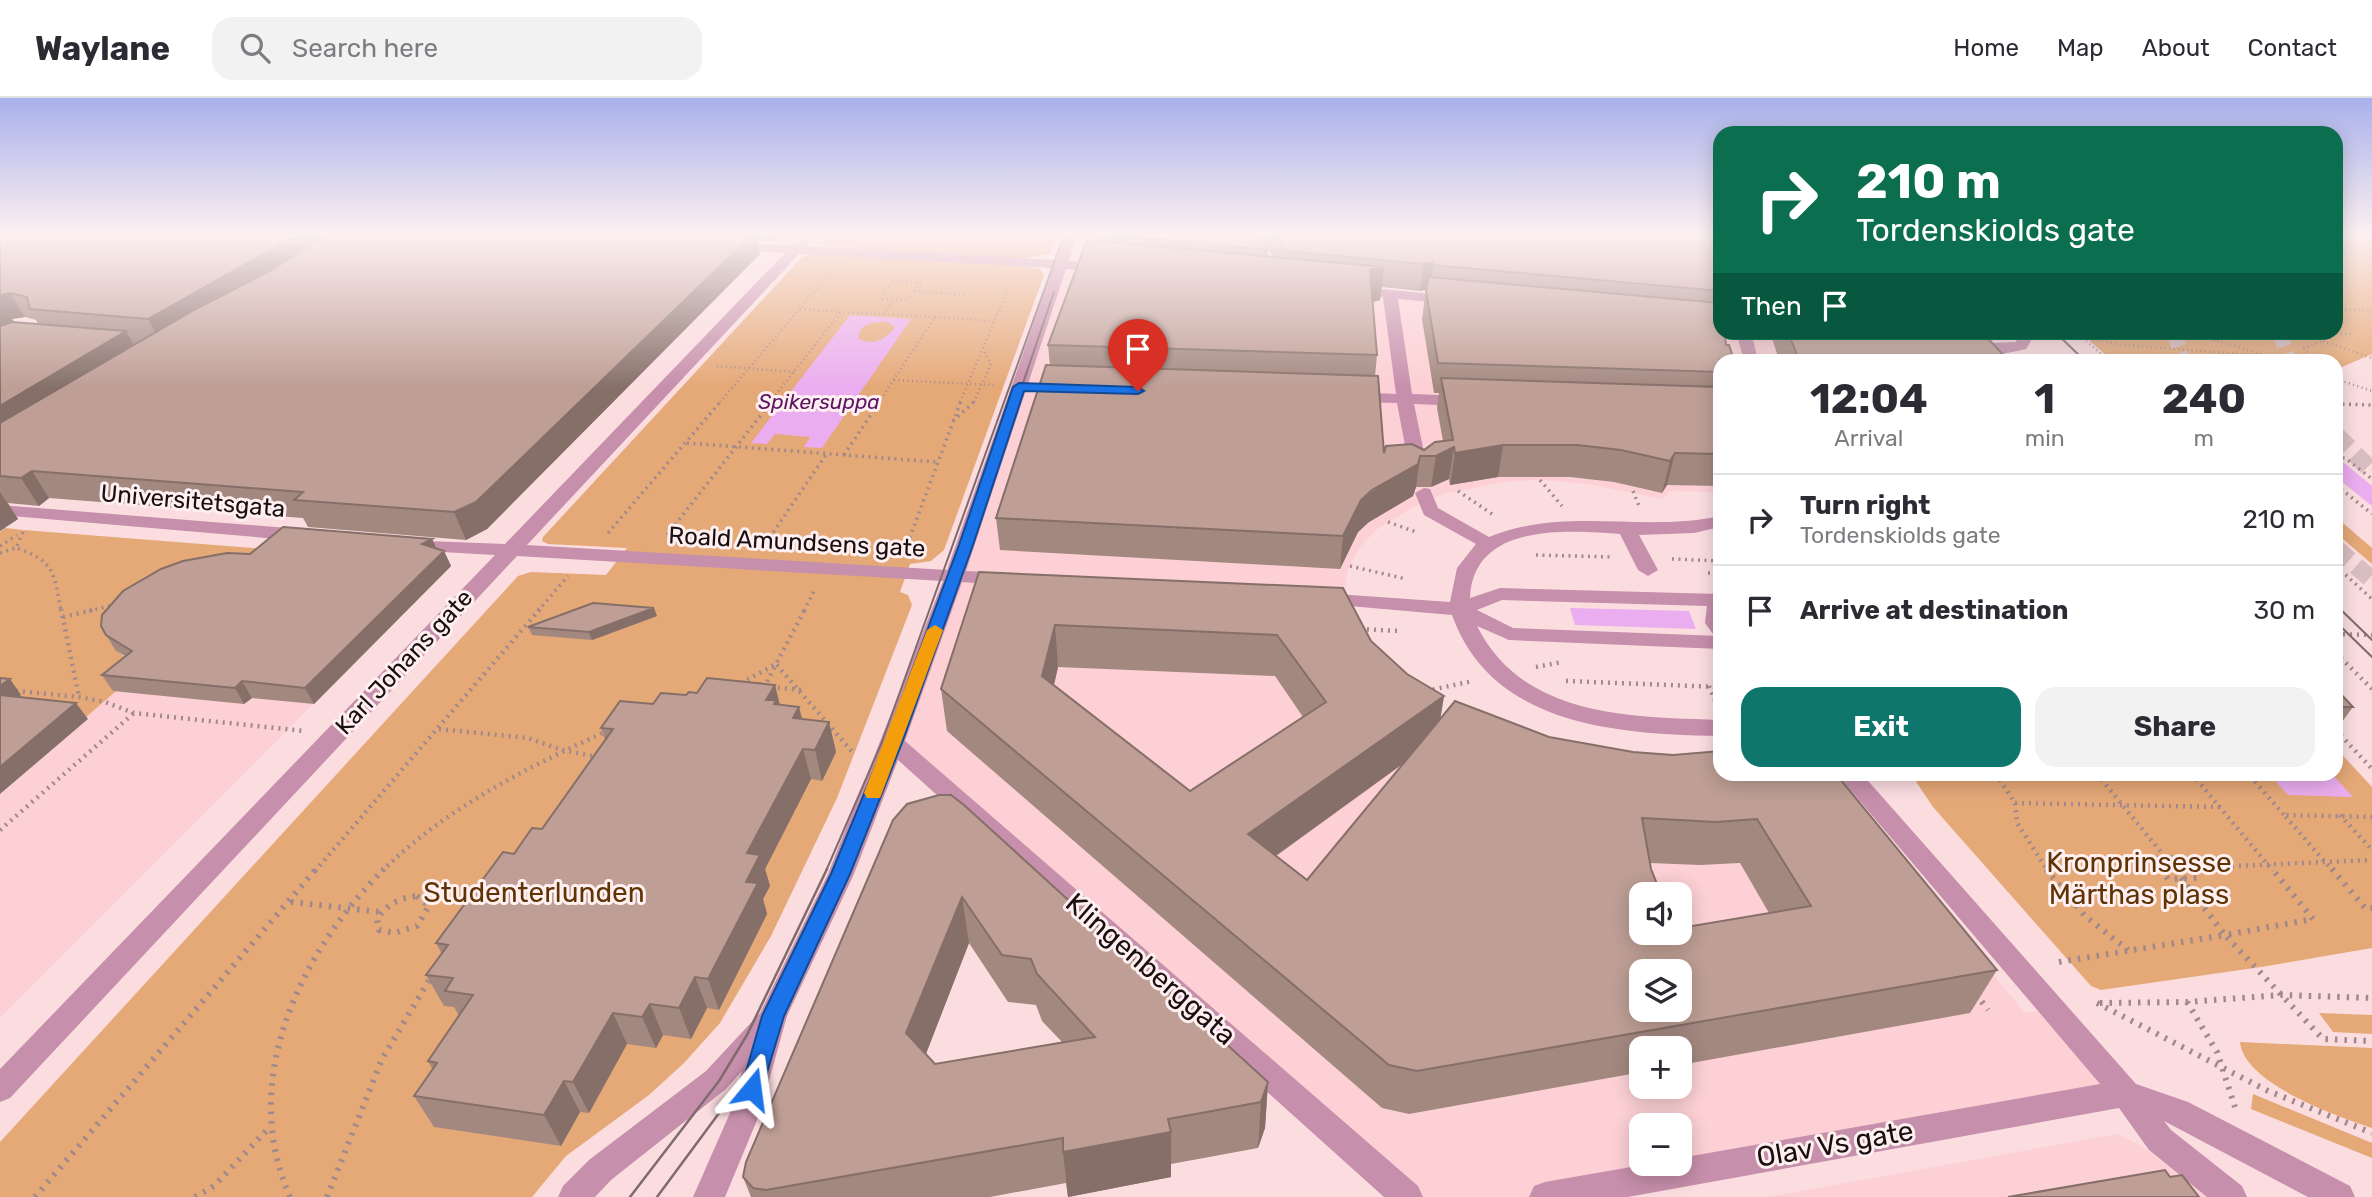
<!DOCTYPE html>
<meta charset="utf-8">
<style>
:root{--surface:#fff;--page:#f2f2f3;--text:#2b2b33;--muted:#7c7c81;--line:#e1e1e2;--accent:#0f766e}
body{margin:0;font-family:Rubik,sans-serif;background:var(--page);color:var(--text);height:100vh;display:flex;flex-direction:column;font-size:26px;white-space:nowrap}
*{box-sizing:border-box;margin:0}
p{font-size:23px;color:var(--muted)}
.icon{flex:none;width:38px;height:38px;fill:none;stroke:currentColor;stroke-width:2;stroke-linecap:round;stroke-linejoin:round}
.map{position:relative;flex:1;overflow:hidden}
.sheet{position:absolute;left:1713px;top:256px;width:630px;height:427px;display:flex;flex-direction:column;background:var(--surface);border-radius:21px;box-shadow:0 4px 18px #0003}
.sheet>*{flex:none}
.hud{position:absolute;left:1713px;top:28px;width:630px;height:214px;border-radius:21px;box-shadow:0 4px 18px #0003;background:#0b6e4f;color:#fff;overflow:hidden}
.tools{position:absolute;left:1629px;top:784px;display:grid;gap:14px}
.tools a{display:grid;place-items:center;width:63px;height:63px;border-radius:14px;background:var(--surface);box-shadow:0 4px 18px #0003;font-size:35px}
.pin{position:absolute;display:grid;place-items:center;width:60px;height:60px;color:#fff;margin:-72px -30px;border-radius:50% 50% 50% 0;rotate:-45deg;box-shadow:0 0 7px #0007}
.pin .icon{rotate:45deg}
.me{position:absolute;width:77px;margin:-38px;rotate:16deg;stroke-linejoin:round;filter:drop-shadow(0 0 5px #0008)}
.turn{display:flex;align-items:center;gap:24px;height:147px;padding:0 28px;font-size:32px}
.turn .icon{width:91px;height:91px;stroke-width:2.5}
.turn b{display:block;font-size:49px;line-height:60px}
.then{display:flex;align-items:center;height:66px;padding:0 28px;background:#0003;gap:14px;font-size:26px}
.eta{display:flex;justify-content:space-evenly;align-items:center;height:119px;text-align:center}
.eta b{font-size:42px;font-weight:700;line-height:49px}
.cta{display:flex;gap:14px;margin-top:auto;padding:14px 28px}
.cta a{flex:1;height:80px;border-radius:21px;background:var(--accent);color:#fff;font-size:28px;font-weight:700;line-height:80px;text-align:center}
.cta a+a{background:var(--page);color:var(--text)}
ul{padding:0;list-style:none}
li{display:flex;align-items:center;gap:21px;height:91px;padding:0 28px;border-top:2px solid var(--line)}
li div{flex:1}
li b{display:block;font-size:26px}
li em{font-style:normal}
header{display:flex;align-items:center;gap:42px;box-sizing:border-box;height:98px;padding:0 35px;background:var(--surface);border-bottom:2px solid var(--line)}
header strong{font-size:33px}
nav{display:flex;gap:38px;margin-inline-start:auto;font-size:24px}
.search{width:490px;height:63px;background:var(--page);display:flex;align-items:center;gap:18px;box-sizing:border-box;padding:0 24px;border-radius:21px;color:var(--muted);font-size:26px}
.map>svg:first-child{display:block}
.built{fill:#fcd0d4;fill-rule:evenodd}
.green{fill:#e5a877}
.water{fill:#eaadef;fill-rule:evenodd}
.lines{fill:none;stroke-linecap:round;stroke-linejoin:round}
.highway-tunnel-far1{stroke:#d9bec1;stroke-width:15;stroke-dasharray:15 7;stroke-linecap:butt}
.highway-tunnel{stroke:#d9bec1;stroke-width:18;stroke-dasharray:18 9;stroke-linecap:butt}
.path-far3{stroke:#a0898c;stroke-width:2.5;stroke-dasharray:1 3.5;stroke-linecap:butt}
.path-far2{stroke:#a0898c;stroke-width:3.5;stroke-dasharray:2 4.5;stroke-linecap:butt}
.path-far1{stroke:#a0898c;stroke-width:4.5;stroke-dasharray:2 5;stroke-linecap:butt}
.path{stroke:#a0898c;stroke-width:6;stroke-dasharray:2.5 7;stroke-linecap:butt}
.street{fill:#c68fab;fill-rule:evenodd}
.tram-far1{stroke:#7f6b6d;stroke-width:2}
.tram{stroke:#7f6b6d;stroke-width:2.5}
.wall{fill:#a38880;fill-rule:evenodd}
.shaded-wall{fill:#856f68}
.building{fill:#be9e95;stroke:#856f68;stroke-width:2;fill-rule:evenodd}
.route{fill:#1a73e8;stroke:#114b97;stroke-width:2}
.slow{fill:#f59e0b}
.labels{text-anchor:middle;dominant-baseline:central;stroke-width:6;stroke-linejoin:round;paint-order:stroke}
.far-water-label{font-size:21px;font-style:italic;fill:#5c1463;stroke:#feeff0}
.street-label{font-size:24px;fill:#1a0e10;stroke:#feeff0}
.near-park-label{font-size:28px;fill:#603304;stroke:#feeff0}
.near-street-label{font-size:28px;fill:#1a0e10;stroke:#feeff0}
</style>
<header>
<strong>Waylane</strong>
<div class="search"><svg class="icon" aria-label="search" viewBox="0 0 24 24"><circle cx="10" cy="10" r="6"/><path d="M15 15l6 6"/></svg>Search here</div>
<nav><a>Home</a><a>Map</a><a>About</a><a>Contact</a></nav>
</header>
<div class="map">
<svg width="2372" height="1099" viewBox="0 0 2372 1099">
<rect width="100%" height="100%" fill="#fbdde0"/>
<!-- built -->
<path class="built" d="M1071 137H1254L1277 180 1720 234 1793 235 1995 262H1720V394L1669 393 1664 401 1588 386 1540 382 1503 384 1443 396 1411 410 1376 432 1359 450 1348 471 1342 503 1411 611 1558 677 1832 679 2025 915 2053 911 2126 995 1546 1099H1407L893 645ZM1642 796H1680V835H1642ZM1642 873H1680V912H1642ZM1642 950H1680V989H1642ZM1642 1027H1680V1066H1642Z
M0 430 451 468 0 920Z
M2117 1036 2142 1048 2207 1099H1768Z"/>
<!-- green -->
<path class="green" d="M822 137H1059L1050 156 1025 160 1022 168 1040 171 1044 177 944 452 931 463 910 466 900 494 908 497 912 507 837 700 771 838 720 925 684 965 649 997 566 1058 532 1099H0V1044L518 478 531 474 606 477 627 450 548 446 542 443 543 439 802 159 813 156 861 159 867 151 817 147Z
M2336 137H2372V256L2342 269 2336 268V262H2150L2108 259 2081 235 2336 234Z
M2336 419 2372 450V466L2336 435Z
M5 430 23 432 280 452 116 553 127 560 123 587 85 620 0 595V434Z
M2336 650 2372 689V850L2261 869 2101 892 2091 888 1933 709 1911 676H2336Z
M2319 915 2372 917V936L2333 934Z
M2240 944 2372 950V1030C2337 1018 2244 986 2240 944Z
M2253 996 2372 1045V1060L2251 1011Z"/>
<!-- water -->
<path class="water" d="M850 217 911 221 822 350 804 349 810 339 775 336 767 346 751 345ZM888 224 895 229C886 241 873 249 858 240 860 225 875 223 888 224Z
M2336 364H2343L2372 388V408L2336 379Z
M1570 510 1689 513 1696 531 1575 527Z
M2269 676H2332L2353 699 2288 697Z"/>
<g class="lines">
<!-- highway-tunnel-far1 -->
<path class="highway-tunnel-far1" d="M2174 234 2183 262
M2280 234 2288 262"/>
<!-- highway-tunnel -->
<path class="highway-tunnel" d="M2336 337 2372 373
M2336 450 2372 482"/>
<!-- path-far3 -->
<path class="path-far3" d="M893 183 920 185 907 202 880 201Z
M914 193 966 197
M800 211 840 214
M2336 212H2372
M884 216 893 202
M935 219 994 223
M2076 234 2108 262
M2173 234 2215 242 2280 262
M2066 235 2069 239
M2080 239 2124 247 2267 258
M2215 242 2276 235 2351 236
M2323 243 2372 260
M2312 262 2304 250 2323 242
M717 268 795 274
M2336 281 2372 293
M894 282 994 287
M720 304 832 173
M770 304 841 214 935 219 879 304
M960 304 1011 184
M974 304 991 266 983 251"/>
<!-- path-far2 -->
<path class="path-far2" d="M2336 306 2372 307
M953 323 975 303
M687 345 937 364
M844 357 880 303
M2336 360H2345L2372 381
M1540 382 1562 408
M2336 387 2372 416
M1458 393 1495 418
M1633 393 1639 408
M1388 424 1416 434
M23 434 16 450C55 463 54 475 61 513
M608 435 721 303
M667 437 772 303
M766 445 827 355
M0 448 17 437
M905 452 961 303
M0 455 16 450
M1536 457 1614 459
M1672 461 1720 463
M1350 468 1406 481
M2336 468 2372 501
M1708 475H1720
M89 513 116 506
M538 513 568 478
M804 513 815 491"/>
<!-- path-far1 -->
<path class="path-far1" d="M61 511 79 599
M63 519 97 511
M1360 531 1400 533
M2336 536 2372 537
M2336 555 2372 591
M1536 569 1562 564
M1566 583 1720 589
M741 585 776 566 805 511
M1709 588 1716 605
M771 589 801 592
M764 590 776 566 854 656
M16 593 79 599 105 604 134 615 304 633
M1426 593 1473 583
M439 631 528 640 562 652 597 659
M2336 632 2372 671
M1996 676 2015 705 2017 725 2048 773
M2097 676 2165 759
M2192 676 2273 773
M2194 676 2208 680H2252L2284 717
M2015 705 2221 709
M2340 717 2372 752
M0 732 134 615
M2190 770 2371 762
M315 773 540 511
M382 773C446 710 526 670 607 633
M2162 773 2152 760 2181 759 2192 773
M2333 773 2284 717 2372 719"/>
<!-- path -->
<path class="path" d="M2046 771 2084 817 2128 852
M2161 771 2168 781 2197 780 2191 771
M2332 771 2366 811 2372 810
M2181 780 2225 837 2313 821 2272 771
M417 798 429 808 417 828 394 835 379 832 377 821C387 806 399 800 417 798Z
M291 804 381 814
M2059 864 2225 837 2323 941 2372 943
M1976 896 1988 912
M2187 904 2217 954 2235 1009
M2097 905 2266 992 2372 1035
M2100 905 2187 904 2281 897 2372 900
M35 1099 316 771
M195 1099 214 1088 267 1032
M290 1099C238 982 300 855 384 771
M327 1099 382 961 431 879"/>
<!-- street -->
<path class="street" d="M1064 137H1077L1069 163 1105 165 1112 169 1105 173 1066 171 966 473 1003 475 1013 481 1003 487 962 484 905 643 1418 1088 1423 1099H1384L898 662 854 776 787 918 760 1015 725 1099H693L730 1015 742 973 726 991 611 1082 595 1099H558L563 1088 589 1062 706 973 760 915 828 776 943 483 517 458 10 1000 0 1004V971L495 457 407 452 400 450 398 446 400 442 505 446 785 155 732 152 725 148 727 145 792 147 803 140 810 144 806 148 1056 162ZM799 156 1053 170 947 472 527 447Z
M1353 188 1453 198 1460 202 1453 206 1398 201 1412 296 1465 298 1473 303 1465 308 1414 306 1428 374 1425 378H1413L1410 374 1397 305 1353 304 1345 299 1353 294 1396 296 1383 199 1348 195V189Z
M1736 234H1751L1758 262H1744Z
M2012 234H2027L2032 241 2026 251C2009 255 1976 263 1962 251L1970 246 2016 244 2017 241Z
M1424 390 1430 391 1438 410 1489 439C1564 408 1643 435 1720 418V429L1694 435 1639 437 1658 472 1648 478 1638 472 1620 436C1566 432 1473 425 1470 500L1500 490 1720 496V537L1713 536 1705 525 1707 508 1502 502 1477 512 1513 530 1720 538V551L1509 542 1477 528C1523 620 1631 619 1720 622V638C1619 636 1492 629 1452 517L1315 505 1312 501 1322 495 1450 504 1457 470 1476 446 1424 417 1415 395Z
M0 407 301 431 310 437 301 443 0 417Z
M1837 676H1862L2136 986 2188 1004 2350 1088 2355 1099H2308L2164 1023 2171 1032 2242 1088 2247 1099H2207L2149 1052 2119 1010 1628 1099H1529L1534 1088 1545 1084 1648 1066H1680V1060L2100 986Z"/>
<!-- tram-far1 -->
<path class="tram-far1" d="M2055 234 2084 262
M2336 507 2372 542
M2336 524 2372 559
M826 773 882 644 1064 137
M848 773 924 576 1054 194"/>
<!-- tram -->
<path class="tram" d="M630 1099 719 983 747 937 827 771
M657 1099 742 984 790 897 849 771"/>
</g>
<!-- wall -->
<path class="wall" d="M0 137H779L773 143H757L760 156 487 431 466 442 308 429 303 420 49 400 39 408 8 405 18 421 0 433ZM25 219 36 222 38 226 14 224 12 221Z
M1092 137H1261L1268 152V158L1273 159 1261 137H1720V388L1667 387 1662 395 1614 384 1570 379H1498L1450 387 1449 381 1431 389H1416L1413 398 1369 424 1358 434 1340 471 1000 452 996 420 1050 268 1048 247 1092 142ZM1382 189 1420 193 1426 191 1422 221 1434 295H1439L1437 310 1443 343 1424 352 1384 355 1375 278 1377 257 1373 204 1380 202Z
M1770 234H1973L2008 262H1779Z
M432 441 436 450 444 453 451 468 314 606 252 600 244 606 113 593 102 577 125 558 116 553 106 537 250 456Z
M979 474 1371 543 1407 576 1444 598 1440 621 1633 654 1673 657 1997 872 1970 915 1680 967V950H1642V974L1409 1016 1382 1010 947 633 941 591ZM1058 569 1275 578 1303 619 1190 693 1054 587ZM1404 665 1307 782 1276 758ZM1650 765 1700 767 1740 765 1769 815 1680 835H1642L1651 771Z
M657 518 592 542 532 537 528 529Z
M775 587 780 607 802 621 829 624 836 654 822 683 811 681 765 771 770 788 763 801 767 816 719 912 707 910 691 941 663 937 656 950 627 946 589 1015 580 1014 561 1048 434 1029 414 998 433 972 428 963 459 918 454 909 444 908 426 877 442 856 436 845 514 756 542 731 605 642 601 630 653 606 686 597 697 595Z
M2336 591 2353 609 2336 632Z
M951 697 1268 984 1265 1030 1258 1050 1171 1066V1079L1068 1099 1066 1085 990 1099H751L743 1079ZM969 845 1008 904 1036 907 1042 923 1062 944 935 966 926 956Z"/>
<!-- shaded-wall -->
<path class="shaded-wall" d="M297 137H346L161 245 148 221Z
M752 137H756L760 156 487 431 466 442 454 414Z
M772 137H779L773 143Z
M1434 164 1430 191 1420 193 1423 166Z
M1384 169 1380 202 1367 205 1370 172Z
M10 195 25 219 12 221 21 235 0 242V197Z
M126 233 140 258 0 344V308Z
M1503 347 1498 379 1450 387 1455 355Z
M1454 349 1449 381 1431 389 1436 358Z
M1675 355 1667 387 1662 395 1670 363Z
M1420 358 1416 389 1413 398 1369 424 1358 434 1340 471 1343 438 1361 402Z
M32 373 49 400 39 408 21 380Z
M0 394 18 421 0 433Z
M432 441 439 456 422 446Z
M444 453 451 468 314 606 305 590Z
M654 510 657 518 592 542 589 534Z
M1055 527 1058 569 1046 620 1042 578Z
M10 581 21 597 3 612 0 608V588Z
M242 583 252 600 244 606 235 590Z
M775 587 782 617 766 602Z
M1444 598 1437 641 1246 779 1248 736Z
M76 605 88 621 0 696V669Z
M799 609 807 639 793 620Z
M829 624 836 654 822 683 815 652Z
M803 651 811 681 765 771 770 788 763 801 767 816 719 912 708 881 746 784 747 755Z
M962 799 969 845 916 981 906 935Z
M695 879 707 910 691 941 679 910Z
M650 906 663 937 656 950 642 919Z
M613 915 627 946 589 1015 573 984Z
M564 983 580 1014 561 1048 544 1017Z
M1268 984 1265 1030 1258 1050 1261 1004Z
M1171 1034V1079L1068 1099 1063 1054Z"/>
<!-- building -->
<path class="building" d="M0 137H297L148 221 30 211 27 199 10 195 0 197Z
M326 137H752L476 404 454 414 294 402 303 394 224 388 32 373 21 380 0 378V325L194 212 272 172Z
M1111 137H1261L1268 152Z
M1277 137H1720V193L1433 167 1434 164 1423 166 1284 153V147Z
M1087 142 1384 169 1370 172 1377 257 1048 247Z
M1429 179 1720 205V234H1725L1726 247H1729L1734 262H1720V274L1438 265 1426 193Z
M12 224 126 233 0 308V228Z
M1788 234H1973L1983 235 2008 262H1799Z
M1046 267 1378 278 1384 355 1386 348 1412 346 1424 352 1435 344 1453 342 1441 280 1720 289V356L1675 355 1670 363 1621 352 1577 347H1503L1455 355 1454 349 1436 358H1420L1418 366 1372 392 1361 402 1343 438 996 420Z
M283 429 432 441 422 446 444 453 305 590 242 583 235 590 102 577 132 553 106 537 101 528 102 517 123 493 161 471 183 463 227 455 250 456Z
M979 474 1343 490 1371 543 1407 576 1444 598 1248 736 1307 782 1455 603 1549 639 1633 654 1673 657 1720 653V676H1836L1997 872 1417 973 1389 967 941 591ZM1055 527 1277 537 1326 604 1190 693 1042 578ZM1642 720 1716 724 1757 721 1811 808 1680 830V835H1642V796H1661L1651 771ZM1642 873H1680V912H1642Z
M593 505 654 510 589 534 528 529Z
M0 580 10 581 0 588Z
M707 580 775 587 766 602H776L774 606 799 609 793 620 829 624 815 652 803 651 747 755 760 757 746 784 758 785 708 881 695 879 679 910 650 906 642 919 613 915 573 984 564 983 544 1017 414 998 437 965 428 963 473 897 445 893 453 880 426 877 448 847 436 845 503 754 514 756 532 730 542 731 613 631 601 630 620 603 653 606 661 595 686 597 689 594 697 595Z
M2336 591 2353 609H2336Z
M0 597 76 605 0 669Z
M939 697H951L964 707 1268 984 1261 1004 1168 1021 1171 1034 1063 1054V1040L766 1092 753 1090 743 1079 746 1064 893 722 907 706ZM962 799 1002 857 1031 861 1037 876 1095 939 935 966 906 935Z
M2165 1072 2170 1079 2182 1077 2199 1099H2008Z"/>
<!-- sky -->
<linearGradient id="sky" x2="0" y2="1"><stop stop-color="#a9b1eb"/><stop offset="0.47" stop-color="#fdf0f1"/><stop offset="1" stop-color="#fdf0f1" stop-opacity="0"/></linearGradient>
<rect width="2372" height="291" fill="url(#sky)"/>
<!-- route -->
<path class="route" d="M1019 285 1138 289 1144 293 1138 296 1024 293 973 447 902 645 850 776 784 918 760 998 752 1001 744 998 741 991 762 918 831 776 885 645 959 447 1013 289Z"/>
<!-- slow -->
<path class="slow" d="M935 527 943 532 882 695 880 700H867L864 695 927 532Z"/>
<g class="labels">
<!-- far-water labels -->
<g class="far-water-label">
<text x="819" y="303">Spikersuppa</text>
</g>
<!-- street labels -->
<g class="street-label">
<text transform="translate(193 403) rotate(5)">Universitetsgata</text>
<text transform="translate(797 444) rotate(3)">Roald Amundsens gate</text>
<text transform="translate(404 564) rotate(-47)">Karl Johans gate</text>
</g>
<!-- near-park labels -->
<g class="near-park-label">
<text x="2139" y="764">Kronprinsesse<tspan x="2139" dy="32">Märthas plass</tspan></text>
<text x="534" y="794">Studenterlunden</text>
</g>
<!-- near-street labels -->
<g class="near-street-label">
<text transform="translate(1151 871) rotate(41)">Klingenberggata</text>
<text transform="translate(1835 1046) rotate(-10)">Olav Vs gate</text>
</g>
</g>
</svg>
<div class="tools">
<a><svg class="icon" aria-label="sound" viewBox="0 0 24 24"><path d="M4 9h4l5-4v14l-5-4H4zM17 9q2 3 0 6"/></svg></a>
<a><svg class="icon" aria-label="layers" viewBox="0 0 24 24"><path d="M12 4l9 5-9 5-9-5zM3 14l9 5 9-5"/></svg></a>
<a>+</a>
<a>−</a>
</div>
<div class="pin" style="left:1138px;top:293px;background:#d93025"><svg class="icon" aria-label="arrive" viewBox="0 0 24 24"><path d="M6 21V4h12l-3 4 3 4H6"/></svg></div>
<svg class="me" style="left:752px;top:991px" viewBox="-20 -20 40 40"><path d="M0-17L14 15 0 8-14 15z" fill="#1a73e8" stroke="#fff" stroke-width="4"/></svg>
<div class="hud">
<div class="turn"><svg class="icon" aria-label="right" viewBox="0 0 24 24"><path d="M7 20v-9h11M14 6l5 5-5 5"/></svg><div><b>210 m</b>Tordenskiolds gate</div></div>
<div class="then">Then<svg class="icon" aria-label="arrive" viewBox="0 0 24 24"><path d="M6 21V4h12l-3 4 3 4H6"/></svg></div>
</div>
<section class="sheet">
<div class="eta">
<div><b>12:04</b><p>Arrival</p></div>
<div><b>1</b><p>min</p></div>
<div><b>240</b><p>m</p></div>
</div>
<ul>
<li><svg class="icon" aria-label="right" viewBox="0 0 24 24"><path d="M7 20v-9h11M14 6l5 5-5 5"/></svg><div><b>Turn right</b><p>Tordenskiolds gate</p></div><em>210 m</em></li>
<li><svg class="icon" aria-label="arrive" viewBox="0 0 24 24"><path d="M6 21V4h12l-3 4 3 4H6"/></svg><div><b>Arrive at destination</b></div><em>30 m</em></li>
</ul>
<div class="cta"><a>Exit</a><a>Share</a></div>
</section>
</div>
